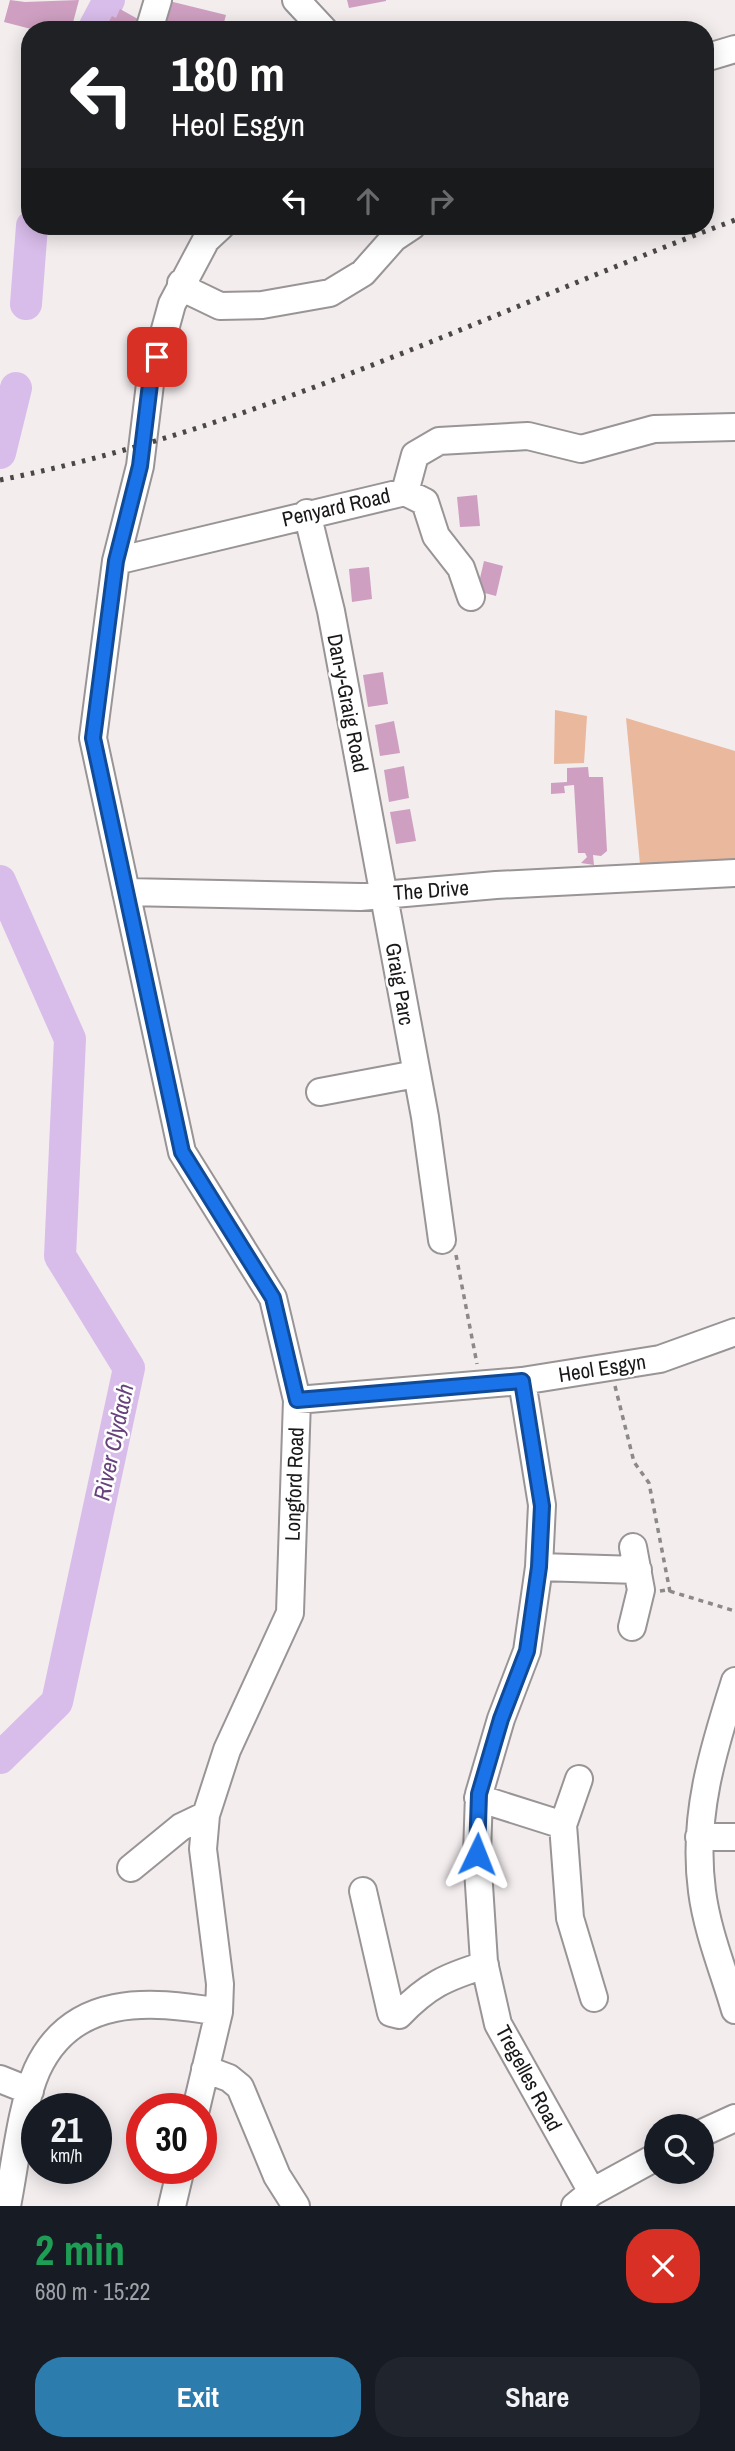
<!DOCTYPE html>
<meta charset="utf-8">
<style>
:root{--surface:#171b24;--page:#20242c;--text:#f1f3f6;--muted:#9ea1a6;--accent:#2c7dae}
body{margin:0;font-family:"Archivo Narrow",sans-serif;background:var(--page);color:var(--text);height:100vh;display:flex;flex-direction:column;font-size:26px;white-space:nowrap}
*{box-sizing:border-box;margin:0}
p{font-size:23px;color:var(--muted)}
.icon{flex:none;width:38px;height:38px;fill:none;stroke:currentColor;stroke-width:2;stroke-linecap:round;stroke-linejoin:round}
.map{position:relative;height:2206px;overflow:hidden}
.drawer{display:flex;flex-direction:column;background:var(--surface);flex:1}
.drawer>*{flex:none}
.guide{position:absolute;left:21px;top:21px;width:693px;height:214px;border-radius:28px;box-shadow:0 4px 18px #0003;background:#202124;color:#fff;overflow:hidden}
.buttons{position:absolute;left:644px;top:2114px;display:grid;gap:14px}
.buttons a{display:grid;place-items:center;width:70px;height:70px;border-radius:50%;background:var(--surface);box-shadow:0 4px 18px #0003;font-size:35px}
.speed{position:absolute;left:21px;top:2093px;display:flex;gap:14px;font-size:35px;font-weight:700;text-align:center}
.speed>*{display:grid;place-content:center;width:91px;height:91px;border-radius:50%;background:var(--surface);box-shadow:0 4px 18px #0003;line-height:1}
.speed small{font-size:18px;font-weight:400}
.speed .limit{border:10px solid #d22;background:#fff;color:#111}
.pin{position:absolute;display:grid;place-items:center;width:60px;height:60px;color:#fff;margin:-30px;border-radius:14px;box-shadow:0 4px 10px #0006}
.me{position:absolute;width:77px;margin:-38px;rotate:2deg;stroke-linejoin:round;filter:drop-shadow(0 0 5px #0008)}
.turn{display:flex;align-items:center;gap:24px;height:147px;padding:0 35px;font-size:32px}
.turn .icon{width:91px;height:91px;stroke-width:2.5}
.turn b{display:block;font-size:49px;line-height:60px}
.lanes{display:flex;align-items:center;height:66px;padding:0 35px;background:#0003;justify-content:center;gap:35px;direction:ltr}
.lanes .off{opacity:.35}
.round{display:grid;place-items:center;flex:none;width:74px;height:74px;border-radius:28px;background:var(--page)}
.overview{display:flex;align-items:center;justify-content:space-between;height:119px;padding:0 35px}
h1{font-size:42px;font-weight:700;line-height:52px;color:#1e9e55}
.button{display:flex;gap:14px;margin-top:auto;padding:14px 35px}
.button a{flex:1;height:80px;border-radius:28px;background:var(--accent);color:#fff;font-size:28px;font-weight:700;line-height:80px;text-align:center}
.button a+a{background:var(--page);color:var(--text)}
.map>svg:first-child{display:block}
.green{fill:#e9b89d}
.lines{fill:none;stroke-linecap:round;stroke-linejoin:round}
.river{stroke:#d8bcea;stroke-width:32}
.building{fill:#ce9fc1}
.minor-casing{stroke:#999495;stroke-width:30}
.path{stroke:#8d8989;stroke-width:3.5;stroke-dasharray:5 5;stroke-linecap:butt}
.minor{stroke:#fff;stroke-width:26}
.rail{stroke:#4a4747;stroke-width:5;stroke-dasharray:3.5 7;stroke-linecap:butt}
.route-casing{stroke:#114b97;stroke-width:18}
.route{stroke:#1a73e8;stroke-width:12}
.labels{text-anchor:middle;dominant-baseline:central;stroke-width:5;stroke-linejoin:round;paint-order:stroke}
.street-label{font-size:21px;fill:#191717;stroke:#fff}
.water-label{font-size:23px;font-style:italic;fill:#67427c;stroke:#fff}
</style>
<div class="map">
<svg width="735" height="2206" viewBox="0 0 735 2206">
<rect width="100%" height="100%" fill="#f3edee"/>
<!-- green -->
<path class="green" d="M555 710 587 716 584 763 554 764Z
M626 718 735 751V861L640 864Z"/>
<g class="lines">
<!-- river -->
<path class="river" d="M93 30 109 0
M26 304 32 226
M0 453 16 388
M0 881 70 1039 60 1256 129 1368 57 1702 0 1758"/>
</g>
<!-- building -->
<path class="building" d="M10 0 25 2 79 0 71 30H35L4 22Z
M165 0 226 15 222 30H157Z
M347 0H386V1L349 8Z
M120 9 145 23 141 30H104L112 16 116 18Z
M477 495 480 526 460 527 457 497Z
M484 561 503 566 496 596 477 591Z
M369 567 372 599 352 602 349 569Z
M383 672 388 704 368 707 363 675Z
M394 721 400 753 380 756 375 725Z
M404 766 409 798 389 802 384 770Z
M588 767 589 777H603L607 851 601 856 593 855 594 865 581 863 587 857 585 853H578L574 785 564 786 565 793 551 794V783L567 782V768Z
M410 809 416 841 396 844 390 812Z"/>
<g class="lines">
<!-- minor casing -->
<g class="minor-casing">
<path id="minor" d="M296 0 324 30
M149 30 158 0
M705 58 735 49
M181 283 193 293 220 306 262 305 330 293 363 273 394 238 412 226
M405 492 425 502 436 536 461 568 471 597
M307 513 331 611 425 1117 442 1240
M116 561 405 492 415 455 439 441 528 436 581 449 654 429 735 427
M126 892 360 897 496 885 735 873
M320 1092 416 1074
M522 1381 542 1505 539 1567 527 1651 501 1719 479 1794 477 1854 484 1962 498 2024 592 2192
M297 1400 522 1381 660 1359 735 1332
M539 1567 638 1570
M632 1627 641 1590 633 1547
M735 1681C713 1750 692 1817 702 1891 707 1931 724 1972 735 2010
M579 1779 563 1825 570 1918 594 1998
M478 1798 563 1825
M699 1837H735
M131 1868 181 1827 206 1815
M363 1891 391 2013 399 2015C428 1985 446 1977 485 1965
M205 2069 229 2078 240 2087 277 2176 296 2206
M0 2079 30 2091
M196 2109 219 2012 220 1984 203 1849 206 1815 227 1750 290 1613 297 1400 273 1298 182 1152 93 738 116 561 140 466 150 384 172 304 206 240 221 226
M702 2133 735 2118
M7 2206C15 2166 21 2106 37 2070 72 1994 149 2000 219 2012
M172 2206 181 2168
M575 2206 592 2192 656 2157"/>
</g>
<!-- path -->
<path class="path" d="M456 1255 477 1364
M615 1386 634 1462 649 1483 670 1592
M660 1591 666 1590 735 1611"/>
<!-- minor -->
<use href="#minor" class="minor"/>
<!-- rail -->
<path class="rail" d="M0 480C256 429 492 311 735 220"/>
</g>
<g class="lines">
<!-- route casing -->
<g class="route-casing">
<path id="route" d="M157 357 150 384 140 466 116 561 93 738 182 1152 273 1298 297 1400 522 1381 542 1506 539 1567 527 1651 501 1719 479 1794 477 1854"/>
</g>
<!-- route -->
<use href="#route" class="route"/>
</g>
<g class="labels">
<!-- street labels -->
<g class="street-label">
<text transform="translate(336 507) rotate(-13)">Penyard Road</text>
<text transform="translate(348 703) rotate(79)">Dan-y-Graig Road</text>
<text transform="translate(431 890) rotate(-4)">The Drive</text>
<text transform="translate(400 984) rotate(80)">Graig Parc</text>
<text transform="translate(602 1368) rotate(-9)">Heol Esgyn</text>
<text transform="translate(294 1484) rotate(-88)">Longford Road</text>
<text transform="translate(529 2078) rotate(62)">Tregelles Road</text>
</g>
<!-- water labels -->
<g class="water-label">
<text transform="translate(113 1442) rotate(-78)">River Clydach</text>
</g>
</g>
</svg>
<div class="buttons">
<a><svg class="icon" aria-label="search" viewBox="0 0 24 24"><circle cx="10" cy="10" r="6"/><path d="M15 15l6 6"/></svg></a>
</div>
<div class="speed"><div>21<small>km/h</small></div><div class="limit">30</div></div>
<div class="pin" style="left:157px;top:357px;background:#d93025"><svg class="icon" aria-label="arrive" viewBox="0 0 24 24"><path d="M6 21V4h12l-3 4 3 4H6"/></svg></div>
<svg class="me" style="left:477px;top:1854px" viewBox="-20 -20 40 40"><path d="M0-17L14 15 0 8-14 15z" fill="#1a73e8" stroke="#fff" stroke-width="4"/></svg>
<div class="guide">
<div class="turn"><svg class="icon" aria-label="left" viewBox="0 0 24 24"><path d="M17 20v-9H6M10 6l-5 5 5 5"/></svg><div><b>180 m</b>Heol Esgyn</div></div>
<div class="lanes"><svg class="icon" aria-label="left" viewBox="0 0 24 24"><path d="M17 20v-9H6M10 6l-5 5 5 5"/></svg><svg class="icon off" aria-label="ahead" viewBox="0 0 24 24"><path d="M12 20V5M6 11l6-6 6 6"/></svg><svg class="icon off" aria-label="right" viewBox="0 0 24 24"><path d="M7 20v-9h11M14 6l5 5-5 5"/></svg></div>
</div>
</div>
<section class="drawer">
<div class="overview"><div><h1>2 min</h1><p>680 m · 15:22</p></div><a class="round" style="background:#d93025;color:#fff"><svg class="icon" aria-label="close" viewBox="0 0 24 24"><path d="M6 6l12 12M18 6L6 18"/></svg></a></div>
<div class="button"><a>Exit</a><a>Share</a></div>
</section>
